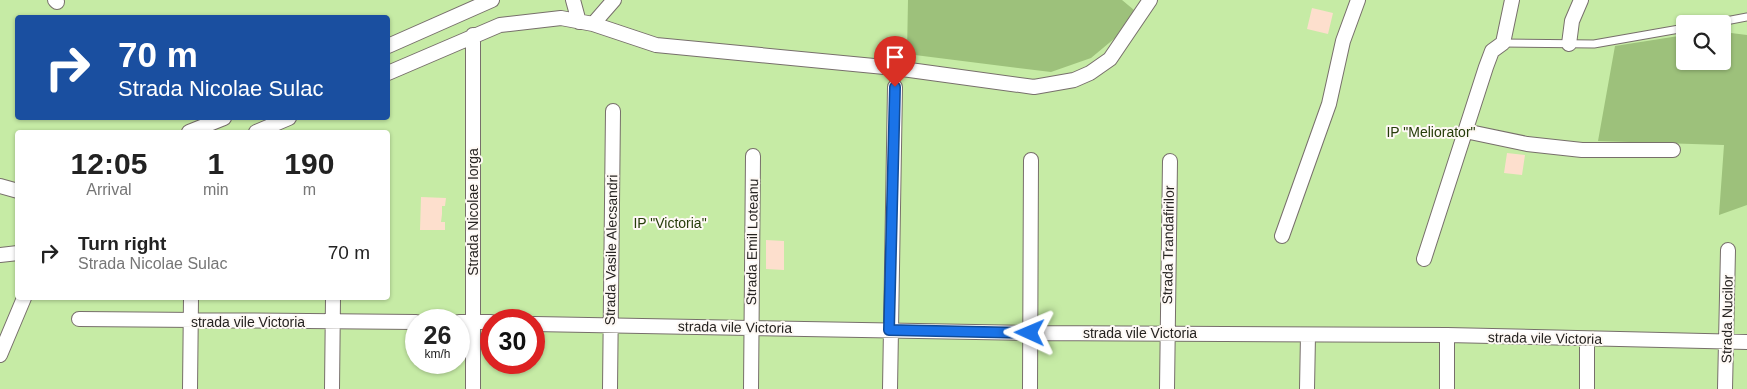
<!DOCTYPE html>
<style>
:root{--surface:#fff;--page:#f2f2f2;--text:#222;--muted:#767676}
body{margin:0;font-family:Arial,sans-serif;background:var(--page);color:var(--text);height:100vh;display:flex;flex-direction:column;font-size:19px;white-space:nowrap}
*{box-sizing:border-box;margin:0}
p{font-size:16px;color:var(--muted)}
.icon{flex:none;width:28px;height:28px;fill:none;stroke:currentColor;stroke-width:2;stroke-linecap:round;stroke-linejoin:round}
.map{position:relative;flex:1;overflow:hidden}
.drawer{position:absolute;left:15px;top:130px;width:375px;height:170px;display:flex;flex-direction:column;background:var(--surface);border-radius:5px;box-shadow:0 1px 4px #0004}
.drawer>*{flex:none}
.hud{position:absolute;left:15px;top:15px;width:375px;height:105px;border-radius:5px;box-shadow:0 1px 4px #0004;background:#1a4fa0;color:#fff;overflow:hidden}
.buttons{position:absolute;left:1676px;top:15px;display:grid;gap:10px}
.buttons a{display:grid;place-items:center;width:55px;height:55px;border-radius:5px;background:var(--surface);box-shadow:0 1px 4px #0004;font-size:25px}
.speed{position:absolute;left:405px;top:309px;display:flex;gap:10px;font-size:25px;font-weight:700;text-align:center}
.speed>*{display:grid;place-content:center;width:65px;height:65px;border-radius:50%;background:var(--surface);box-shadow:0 1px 4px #0004;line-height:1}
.speed small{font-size:12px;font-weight:400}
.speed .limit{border:8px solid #d22;background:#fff;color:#111}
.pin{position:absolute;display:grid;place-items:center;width:42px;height:42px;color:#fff;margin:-51px -21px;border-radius:50% 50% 50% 0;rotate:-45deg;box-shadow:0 0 5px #0007}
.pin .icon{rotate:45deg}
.me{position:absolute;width:55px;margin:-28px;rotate:271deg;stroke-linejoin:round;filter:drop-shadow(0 0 4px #0008)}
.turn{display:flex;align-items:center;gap:18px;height:105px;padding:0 20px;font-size:22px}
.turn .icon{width:65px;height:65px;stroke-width:2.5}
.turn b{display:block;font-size:35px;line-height:42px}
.eta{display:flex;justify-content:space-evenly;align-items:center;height:85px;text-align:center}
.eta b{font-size:30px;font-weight:600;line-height:35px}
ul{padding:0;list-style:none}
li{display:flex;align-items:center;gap:15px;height:75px;padding:0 20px}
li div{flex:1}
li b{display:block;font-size:19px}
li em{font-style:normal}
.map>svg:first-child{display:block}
.green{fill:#c6eba5;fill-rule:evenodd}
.forest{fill:#9dc17b}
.building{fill:#fddfcd}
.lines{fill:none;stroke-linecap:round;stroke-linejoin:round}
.lane-casing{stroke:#776f6b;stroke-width:9}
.street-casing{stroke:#776f6b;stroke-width:16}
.lane{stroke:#fff;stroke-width:7}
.street{stroke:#fff;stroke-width:14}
.route-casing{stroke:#114b97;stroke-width:12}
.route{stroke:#1a73e8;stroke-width:9}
.labels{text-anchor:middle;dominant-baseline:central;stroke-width:4;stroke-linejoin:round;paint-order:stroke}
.park-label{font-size:14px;fill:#263d0a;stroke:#fef9f5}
.street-label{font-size:14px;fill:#262321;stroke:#fef9f5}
</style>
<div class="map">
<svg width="1747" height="389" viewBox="0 0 1747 389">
<rect width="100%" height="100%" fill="#fef9f5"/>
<!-- green -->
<path class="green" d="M0 0H1747V389H0ZM18 18H388V118H18ZM1685 24H1722V61H1685ZM18 132H388V298H18ZM416 320H459V362H416ZM491 320H534V362H491Z"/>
<!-- forest -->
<path class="forest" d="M908 0H1122L1134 10 1115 38 1091 58 1051 72 907 54Z
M1723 32 1747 35V205L1719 215 1724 145 1598 141 1615 46 1685 35V61H1722Z"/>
<!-- building -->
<path class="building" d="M1312 8 1333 13 1328 34 1307 29Z
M1507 153 1525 155 1522 175 1504 173Z
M421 197 446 198 445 206H442V214L441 222H445V230H420Z
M766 240 784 241V270L766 269Z"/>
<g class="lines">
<!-- lane casing -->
<g class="lane-casing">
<path id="lane" d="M1710 24 1747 17
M1503 43 1594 44 1685 28"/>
</g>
<!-- street casing -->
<g class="street-casing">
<path id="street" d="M55 0 57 2
M573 0 579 22
M593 24 614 0
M1569 44 1572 21 1581 0
M388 46 492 0
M388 73 500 25 561 18 593 24 656 45 895 68 1034 87 1074 80 1090 73 1110 59 1150 0
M1465 131 1527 144 1582 150H1673
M189 132 224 118
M256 132 289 118
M0 186 18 191
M1282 236 1329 104 1343 41 1358 0
M0 255 18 253
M1424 259 1486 67 1492 51 1503 43 1512 0
M79 319 416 322
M459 322H491
M534 324 1030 333 1447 335 1747 342
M1447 335V389
M0 355 24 298
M190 389 191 298
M332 389 333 298
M473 389V35
M610 389 613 111
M751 389 753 156
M890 389 895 87
M1030 389 1031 160
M1167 389 1170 161
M1307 389 1308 335
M1587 389V339
M1725 389 1728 250"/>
</g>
<!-- lane -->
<use href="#lane" class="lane"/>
<!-- street -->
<use href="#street" class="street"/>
</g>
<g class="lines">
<!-- route casing -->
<g class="route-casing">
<path id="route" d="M895 87 889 330 1030 333"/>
</g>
<!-- route -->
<use href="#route" class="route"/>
</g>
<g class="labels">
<!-- park labels -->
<g class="park-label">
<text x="1431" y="132">IP "Meliorator"</text>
<text x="670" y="223">IP "Victoria"</text>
</g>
<!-- street labels -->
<g class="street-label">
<text transform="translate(473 212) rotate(-90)">Strada Nicolae Iorga</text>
<text transform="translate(752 242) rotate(-89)">Strada Emil Loteanu</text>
<text transform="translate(1168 245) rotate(-89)">Strada Trandafirilor</text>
<text transform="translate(611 250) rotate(-89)">Strada Vasile Alecsandri</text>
<text transform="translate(1727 319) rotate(-89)">Strada Nucilor</text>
<text x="248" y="322">strada vile Victoria</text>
<text transform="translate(735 327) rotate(1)">strada vile Victoria</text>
<text x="1140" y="333">strada vile Victoria</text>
<text transform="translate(1545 338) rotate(1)">strada vile Victoria</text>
</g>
</g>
</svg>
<div class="buttons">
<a><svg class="icon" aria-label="search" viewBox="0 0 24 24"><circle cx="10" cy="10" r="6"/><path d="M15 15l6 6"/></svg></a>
</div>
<div class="speed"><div>26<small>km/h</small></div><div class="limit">30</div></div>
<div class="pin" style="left:895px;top:87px;background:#d93025"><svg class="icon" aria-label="arrive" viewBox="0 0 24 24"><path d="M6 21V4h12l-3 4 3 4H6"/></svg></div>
<svg class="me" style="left:1030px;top:333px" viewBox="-20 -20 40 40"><path d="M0-17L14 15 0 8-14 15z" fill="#1a73e8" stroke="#fff" stroke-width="4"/></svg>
<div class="hud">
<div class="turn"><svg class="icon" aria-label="right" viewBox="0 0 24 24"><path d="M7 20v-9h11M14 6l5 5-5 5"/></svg><div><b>70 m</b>Strada Nicolae Sulac</div></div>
</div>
<section class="drawer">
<div class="eta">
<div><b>12:05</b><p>Arrival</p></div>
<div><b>1</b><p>min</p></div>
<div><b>190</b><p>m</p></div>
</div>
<ul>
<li><svg class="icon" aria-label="right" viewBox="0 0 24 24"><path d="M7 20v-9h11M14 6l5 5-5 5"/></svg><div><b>Turn right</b><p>Strada Nicolae Sulac</p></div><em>70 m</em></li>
</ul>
</section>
</div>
